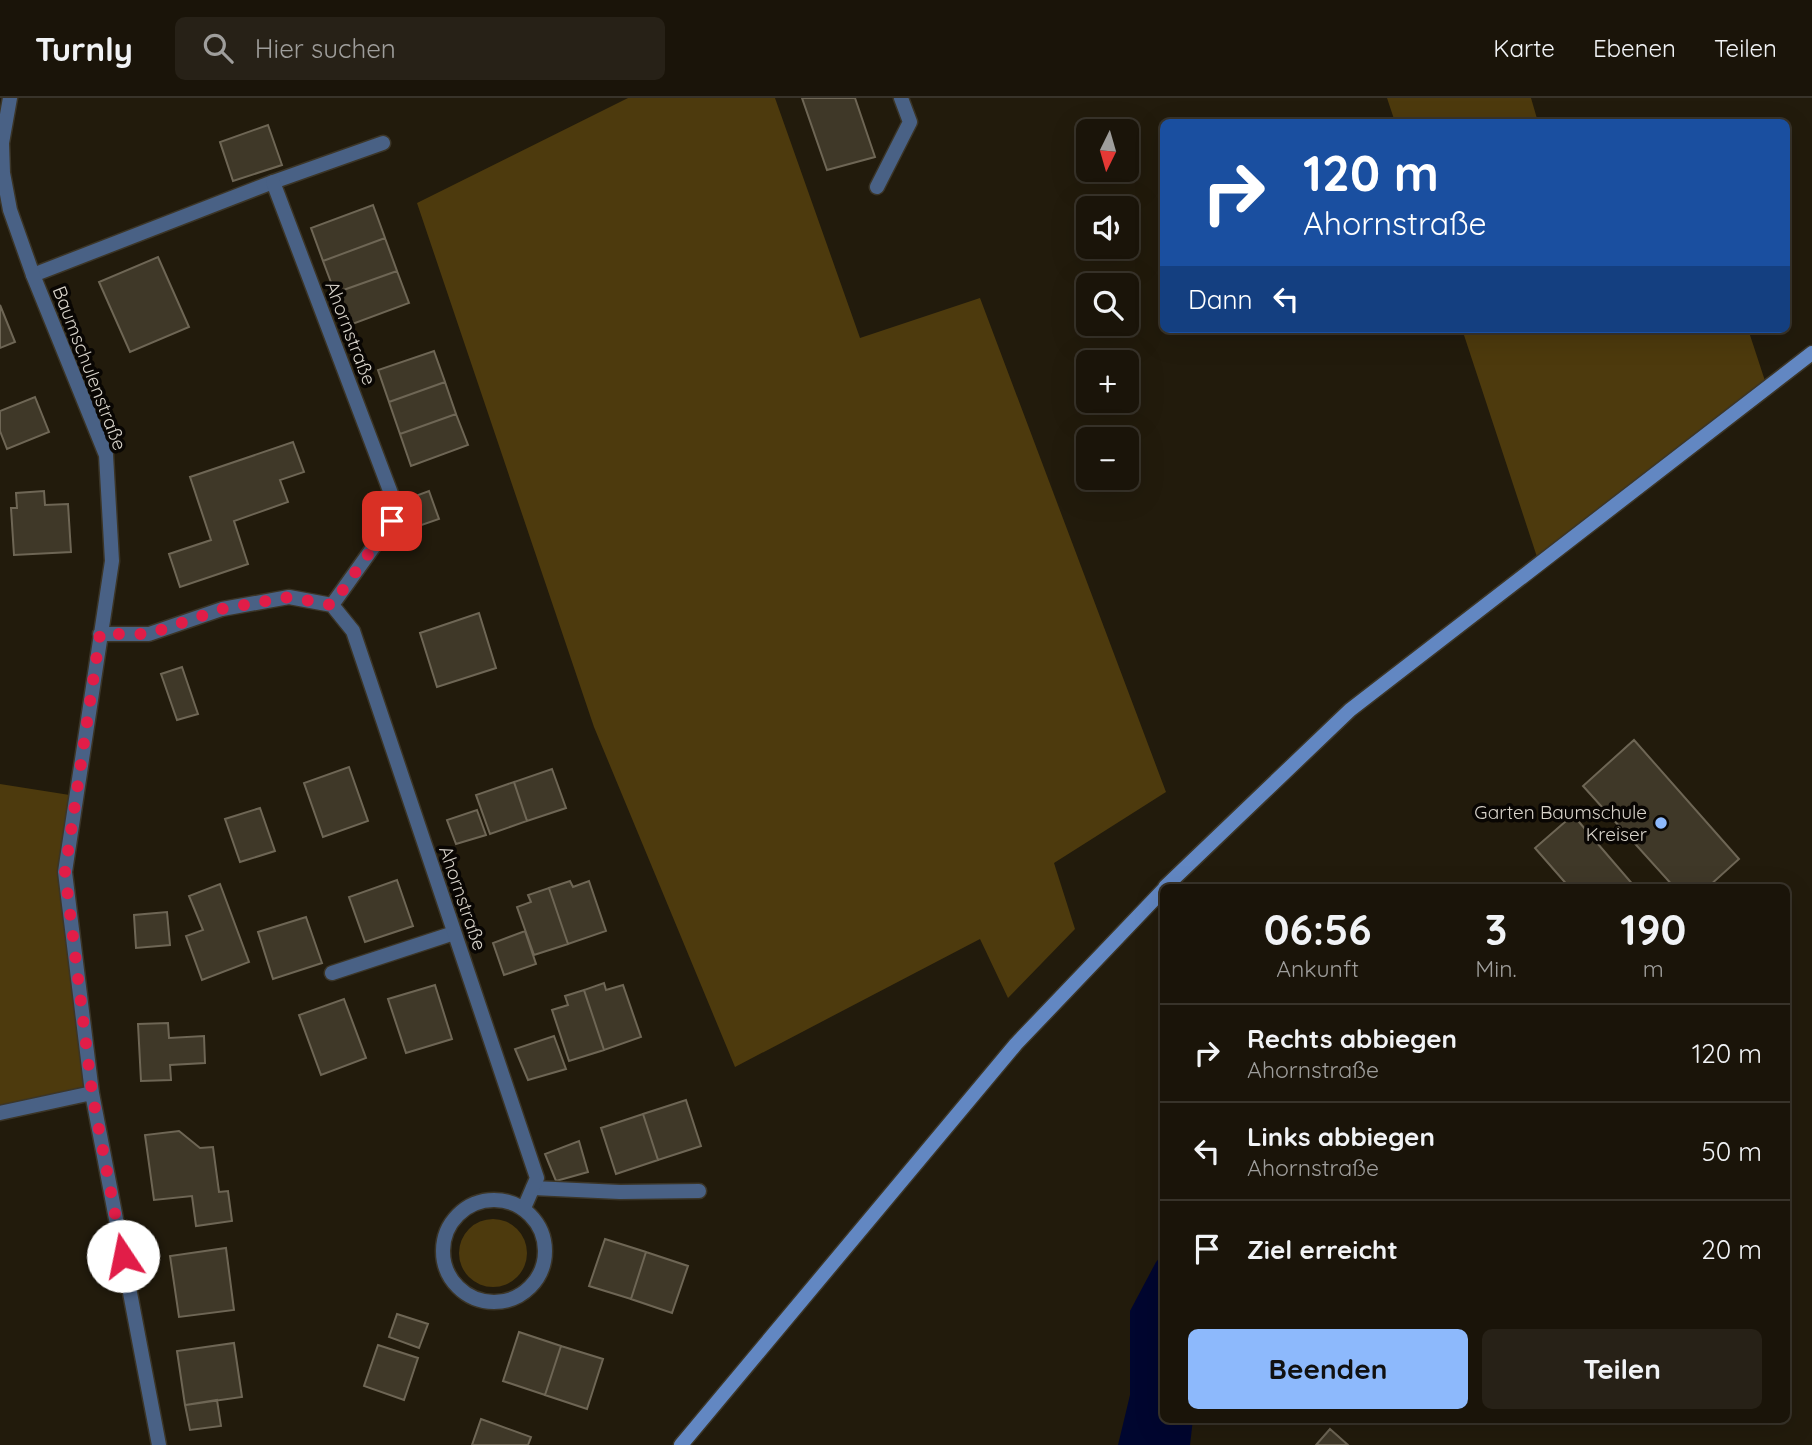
<!DOCTYPE html>
<html lang="de">
<meta charset="utf-8">
<style>
:root{--surface:#1a1409;--page:#272117;--text:#f1f3f6;--muted:#9f9e9c;--line:#38332a;--accent:#8db9fc}
body{margin:0;font-family:Quicksand,sans-serif;background:var(--page);color:var(--text);height:100vh;display:flex;flex-direction:column;font-size:26px;white-space:nowrap}
*{box-sizing:border-box;margin:0}
p{font-size:23px;color:var(--muted)}
.icon{flex:none;width:38px;height:38px;fill:none;stroke:currentColor;stroke-width:2;stroke-linecap:round;stroke-linejoin:round}
.map{position:relative;flex:1;overflow:hidden}
.drawer{position:absolute;left:1160px;top:786px;width:630px;height:539px;display:flex;flex-direction:column;background:var(--surface);border-radius:10px;box-shadow:0 7px 28px #0002,0 0 0 2px var(--line)}
.drawer>*{flex:none}
.top-card{position:absolute;left:1160px;top:21px;width:630px;height:214px;border-radius:10px;box-shadow:0 7px 28px #0002,0 0 0 2px var(--line);background:#1a4fa0;color:#fff;overflow:hidden}
.needle{width:46px;rotate:185deg}
.controls{position:absolute;left:1076px;top:21px;display:grid;gap:14px}
.controls a{display:grid;place-items:center;width:63px;height:63px;border-radius:10px;background:var(--surface);box-shadow:0 7px 28px #0002,0 0 0 2px var(--line);font-size:35px}
.pin{position:absolute;display:grid;place-items:center;width:60px;height:60px;color:#fff;margin:-30px;border-radius:14px;box-shadow:0 4px 10px #0006}
.me{position:absolute;width:77px;margin:-38px;rotate:349deg;stroke-linejoin:round;filter:drop-shadow(0 0 5px #0008)}
.turn{display:flex;align-items:center;gap:24px;height:147px;padding:0 28px;font-size:32px}
.turn .icon{width:91px;height:91px;stroke-width:2.5}
.turn b{display:block;font-size:49px;line-height:60px}
.then{display:flex;align-items:center;height:66px;padding:0 28px;background:#0003;gap:14px;font-size:26px}
.eta{display:flex;justify-content:space-evenly;align-items:center;height:119px;text-align:center}
.eta b{font-size:42px;font-weight:800;line-height:49px}
.primary-button{display:flex;gap:14px;margin-top:auto;padding:14px 28px}
.primary-button a{flex:1;height:80px;border-radius:10px;background:var(--accent);color:#111;font-size:28px;font-weight:800;line-height:80px;text-align:center}
.primary-button a+a{background:var(--page);color:var(--text)}
ul{padding:0;list-style:none}
li{display:flex;align-items:center;gap:21px;height:98px;padding:0 28px;border-top:2px solid var(--line)}
li div{flex:1}
li b{display:block;font-size:26px}
li em{font-style:normal}
header{display:flex;align-items:center;gap:42px;box-sizing:border-box;height:98px;padding:0 35px;background:var(--surface);border-bottom:2px solid var(--line)}
header strong{font-size:33px}
nav{display:flex;gap:38px;margin-inline-start:auto;font-size:24px}
.search{width:490px;height:63px;background:var(--page);display:flex;align-items:center;gap:18px;box-sizing:border-box;padding:0 24px;border-radius:10px;color:var(--muted);font-size:26px}
.map>svg:first-child{display:block}
.green{fill:#4d3a0d}
.water{fill:#00062f}
.building{fill:#3f3828;stroke:#6e6655;stroke-width:2}
.lines{fill:none;stroke-linecap:round;stroke-linejoin:round}
.lane-casing{stroke:#3b3527;stroke-width:17}
.street-casing{stroke:#3b3527;stroke-width:17}
.secondary-casing{stroke:#3b3527;stroke-width:17}
.lane{stroke:#496185;stroke-width:14}
.street{stroke:#496185;stroke-width:14}
.secondary{stroke:#6287c2;stroke-width:14}
.route{stroke:#e11d48;stroke-width:12;stroke-dasharray:0 21.6}
.poi-dot{fill:#8db9fc;stroke:#090603;stroke-width:2.5}
.labels{text-anchor:middle;dominant-baseline:central;stroke-width:7;stroke-linejoin:round;paint-order:stroke}
.street-label{font-size:19px;fill:#d8d3ca;stroke:#090603}
.poi-label{font-size:19px;fill:#d8d3ca;stroke:#090603;text-anchor:end}
</style>
<header>
<strong>Turnly</strong>
<div class="search"><svg class="icon" aria-label="search" viewBox="0 0 24 24"><circle cx="10" cy="10" r="6"/><path d="M15 15l6 6"/></svg>Hier suchen</div>
<nav><a>Karte</a><a>Ebenen</a><a>Teilen</a></nav>
</header>
<div class="map">
<svg width="1812" height="1347" viewBox="0 0 1812 1347">
<rect width="100%" height="100%" fill="#221b0c"/>
<!-- green -->
<path class="green" d="M628 0H775L860 240 980 200 1166 694 1054 765 1075 831 1008 900 980 841 735 969 594 629 417 105Z
M1387 0H1531L1538 24H1395Z
M1462 231H1748L1767 289 1539 465Z
M0 686 76 698 65 774 92 995 0 1015Z
M459 1155a34 34 0 1 1 68 0a34 34 0 1 1-68 0Z"/>
<!-- water -->
<path class="water" d="M1164 1155V1321H1193L1190 1347H1118L1130 1297V1213L1156 1164Z"/>
<!-- building -->
<path class="building" d="M802 0H855L875 59 827 72Z
M268 27 282 67 233 83 220 44Z
M373 107 385 140 323 163 311 130Z
M385 140 397 173 335 195 323 163Z
M158 159 189 229 130 254 99 184Z
M397 173 409 205 347 228 335 195Z
M0 207 15 244 0 250Z
M434 253 445 284 389 304 378 272Z
M445 284 456 316 400 336 389 304Z
M35 299 49 334 7 351 0 333V313Z
M456 316 468 347 411 368 400 336Z
M293 344 304 374 280 382 288 404 234 423 248 466 180 489 169 456 211 442 190 379Z
M44 393 45 407 68 406 71 454 14 457 11 410H17L16 395Z
M429 393 439 421 410 431 399 404Z
M479 515 496 570 437 589 420 535Z
M182 569 198 616 177 622 161 576Z
M1634 642 1739 761 1708 789H1674L1583 688Z
M349 669 368 723 323 739 304 685Z
M552 671 566 710 527 723 514 684Z
M514 684 527 723 490 736 476 697Z
M260 710 275 753 240 764 225 721Z
M477 712 486 737 456 746 447 722Z
M1573 717 1635 789H1569L1535 750Z
M397 782 413 828 365 844 349 799Z
M570 783 573 789 589 783 606 833 568 846 549 790Z
M220 786 249 864 202 882 186 838 203 832 189 798Z
M549 790 568 846 534 857 517 809 531 804 528 797Z
M167 814 170 847 136 850 134 817Z
M306 819 322 865 273 881 258 834Z
M525 833 536 866 504 877 493 845Z
M604 885 606 892 623 887 641 939 604 952 584 892Z
M435 887 452 941 406 955 388 901Z
M584 892 604 952 569 963 552 912 568 907 565 898Z
M344 901 366 960 321 977 299 917Z
M168 925 169 940 204 938 205 965 170 967 171 982 141 983 138 926Z
M554 938 566 971 528 982 515 951Z
M686 1002 701 1048 658 1062 643 1016Z
M643 1016 658 1062 616 1076 601 1030Z
M179 1033 200 1050 213 1049 219 1094 228 1093 232 1123 196 1128 192 1098 154 1102 145 1037Z
M579 1043 588 1074 556 1083 545 1056Z
M605 1141 646 1154 631 1201 589 1188Z
M226 1150 234 1212 179 1219 170 1158Z
M646 1154 688 1168 672 1215 631 1201Z
M397 1216 428 1226 419 1250 389 1239Z
M519 1234 561 1248 545 1297 503 1283Z
M234 1245 242 1299 185 1307 177 1253Z
M378 1247 418 1260 404 1302 364 1288Z
M561 1248 603 1261 587 1311 545 1297Z
M217 1302 221 1328 190 1332 185 1307Z
M481 1321 531 1339 528 1347H472Z
M1330 1331 1348 1347H1316Z"/>
<g class="lines">
<!-- lane casing -->
<g class="lane-casing">
<path id="lane" d="M877 89 910 24 901 0
M33 177 273 84 383 45
M332 875 454 835
M533 1090 620 1094 699 1093"/>
</g>
<!-- street casing -->
<g class="street-casing">
<path id="street" d="M10 0 2 45 3 75 10 112 33 177 106 357 112 463 65 774 92 995 159 1347
M273 84 392 398V423L332 507
M100 536H149L222 511 289 499 332 507 353 533 537 1080 524 1110
M0 1015 92 995
M443 1153a51 51 0 1 1 102 0a51 51 0 1 1-102 0Z"/>
</g>
<!-- secondary casing -->
<g class="secondary-casing">
<path id="secondary" d="M1165 789 1350 612 1812 255
M681 1347 1016 946 1164 791"/>
</g>
<!-- lane -->
<use href="#lane" class="lane"/>
<!-- street -->
<use href="#street" class="street"/>
<!-- secondary -->
<use href="#secondary" class="secondary"/>
</g>
<g class="lines">
<!-- route -->
<path class="route" d="M123 1158 92 995 65 774 100 536H149L222 511 289 499 332 507 392 423"/>
</g>
<!-- markers -->
<circle class="poi-dot" cx="1661" cy="725" r="7"/>
<g class="labels">
<!-- street labels -->
<g class="street-label">
<text transform="translate(351 235) rotate(69)">Ahornstraße</text>
<text transform="translate(90 270) rotate(69)">Baumschulenstraße</text>
<text transform="translate(463 800) rotate(71)">Ahornstraße</text>
</g>
<!-- poi labels -->
<g class="poi-label">
<text x="1647" y="714">Garten Baumschule<tspan x="1647" dy="22">Kreiser</tspan></text>
</g>
</g>
</svg>
<div class="controls">
<a><svg class="needle" viewBox="-14 -14 28 28"><path d="M0-13l5 13h-10z" fill="#e53935"/><path d="M0 13l5-13h-10z" fill="#9f9e9c"/></svg></a>
<a><svg class="icon" aria-label="sound" viewBox="0 0 24 24"><path d="M4 9h4l5-4v14l-5-4H4zM17 9q2 3 0 6"/></svg></a>
<a><svg class="icon" aria-label="search" viewBox="0 0 24 24"><circle cx="10" cy="10" r="6"/><path d="M15 15l6 6"/></svg></a>
<a>+</a>
<a>−</a>
</div>
<div class="pin" style="left:392px;top:423px;background:#d93025"><svg class="icon" aria-label="arrive" viewBox="0 0 24 24"><path d="M6 21V4h12l-3 4 3 4H6"/></svg></div>
<svg class="me" style="left:123px;top:1158px" viewBox="-20 -20 40 40"><circle r="19" fill="#fff"/><path d="M0-13L10 11 0 6-10 11z" fill="#e11d48"/></svg>
<div class="top-card">
<div class="turn"><svg class="icon" aria-label="right" viewBox="0 0 24 24"><path d="M7 20v-9h11M14 6l5 5-5 5"/></svg><div><b>120 m</b>Ahornstraße</div></div>
<div class="then">Dann<svg class="icon" aria-label="left" viewBox="0 0 24 24"><path d="M17 20v-9H6M10 6l-5 5 5 5"/></svg></div>
</div>
<section class="drawer">
<div class="eta">
<div><b>06:56</b><p>Ankunft</p></div>
<div><b>3</b><p>Min.</p></div>
<div><b>190</b><p>m</p></div>
</div>
<ul>
<li><svg class="icon" aria-label="right" viewBox="0 0 24 24"><path d="M7 20v-9h11M14 6l5 5-5 5"/></svg><div><b>Rechts abbiegen</b><p>Ahornstraße</p></div><em>120 m</em></li>
<li><svg class="icon" aria-label="left" viewBox="0 0 24 24"><path d="M17 20v-9H6M10 6l-5 5 5 5"/></svg><div><b>Links abbiegen</b><p>Ahornstraße</p></div><em>50 m</em></li>
<li><svg class="icon" aria-label="arrive" viewBox="0 0 24 24"><path d="M6 21V4h12l-3 4 3 4H6"/></svg><div><b>Ziel erreicht</b></div><em>20 m</em></li>
</ul>
<div class="primary-button"><a>Beenden</a><a>Teilen</a></div>
</section>
</div>
